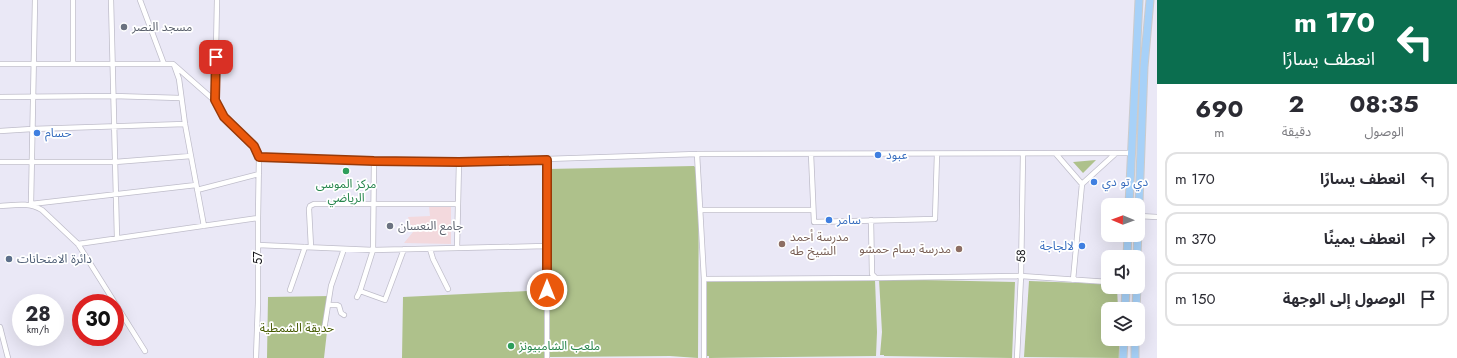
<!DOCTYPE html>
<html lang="ar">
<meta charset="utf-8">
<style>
:root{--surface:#fff;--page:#f2f2f3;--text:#2b2b33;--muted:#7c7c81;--line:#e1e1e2}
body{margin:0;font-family:Jost,"Noto Sans Arabic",sans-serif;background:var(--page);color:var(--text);direction:rtl;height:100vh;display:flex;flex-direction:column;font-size:15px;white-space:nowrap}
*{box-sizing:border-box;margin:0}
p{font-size:13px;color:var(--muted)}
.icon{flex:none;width:22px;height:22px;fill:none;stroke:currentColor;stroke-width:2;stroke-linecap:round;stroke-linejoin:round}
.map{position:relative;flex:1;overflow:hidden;direction:ltr}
.details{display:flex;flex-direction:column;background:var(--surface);width:300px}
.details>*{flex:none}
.hud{background:#0b6e4f;color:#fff;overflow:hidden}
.needle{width:26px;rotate:271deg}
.controls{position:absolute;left:1101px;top:198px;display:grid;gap:8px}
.controls a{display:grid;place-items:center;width:44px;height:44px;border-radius:8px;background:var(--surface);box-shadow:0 4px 16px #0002;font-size:20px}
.speed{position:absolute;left:12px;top:294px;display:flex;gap:8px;font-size:20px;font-weight:700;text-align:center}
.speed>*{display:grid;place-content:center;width:52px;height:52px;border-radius:50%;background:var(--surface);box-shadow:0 4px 16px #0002;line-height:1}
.speed small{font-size:10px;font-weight:400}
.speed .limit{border:6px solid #d22;background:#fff;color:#111}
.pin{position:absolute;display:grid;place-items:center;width:34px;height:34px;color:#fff;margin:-17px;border-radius:8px;box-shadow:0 2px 6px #0006}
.me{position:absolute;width:44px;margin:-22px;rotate:0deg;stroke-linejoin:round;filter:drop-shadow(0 0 3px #0008)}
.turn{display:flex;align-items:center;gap:14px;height:84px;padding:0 16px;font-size:18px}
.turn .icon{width:52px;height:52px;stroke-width:2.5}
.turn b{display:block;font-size:28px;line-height:34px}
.eta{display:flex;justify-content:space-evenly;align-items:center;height:68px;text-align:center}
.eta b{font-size:24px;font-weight:700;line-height:28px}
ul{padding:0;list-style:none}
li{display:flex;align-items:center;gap:12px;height:54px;margin:0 8px 6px;padding:0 8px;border:2px solid var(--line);border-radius:12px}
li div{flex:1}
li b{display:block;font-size:15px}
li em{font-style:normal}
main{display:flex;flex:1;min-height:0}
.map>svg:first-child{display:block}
.industrial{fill:#f3d9dd}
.green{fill:#aec18b}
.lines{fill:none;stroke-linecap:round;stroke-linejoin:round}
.minor-casing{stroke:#bfbdca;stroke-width:6}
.primary-casing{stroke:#cbcbcc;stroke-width:9}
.minor{stroke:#fff;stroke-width:4.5}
.primary{stroke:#a7d1f8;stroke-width:7}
.route-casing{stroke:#983908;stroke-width:10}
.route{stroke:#ea580c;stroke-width:7}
.worship-dot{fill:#6b7280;stroke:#fff;stroke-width:1.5}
.shop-dot{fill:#3f7fe0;stroke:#fff;stroke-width:1.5}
.leisure-dot{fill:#2e9e5b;stroke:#fff;stroke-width:1.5}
.education-dot{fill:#8d6e63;stroke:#fff;stroke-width:1.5}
.service-dot{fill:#5c6f8a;stroke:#fff;stroke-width:1.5}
.labels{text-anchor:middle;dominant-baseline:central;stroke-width:3.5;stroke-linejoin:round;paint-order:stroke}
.worship-label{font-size:12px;fill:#5b616d;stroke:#fff;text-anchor:start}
.shop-label{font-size:12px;fill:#366cbe;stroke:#fff;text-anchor:start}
.leisure-label{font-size:12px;fill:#27864d;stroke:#fff}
.education-label{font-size:12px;fill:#785e54;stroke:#fff;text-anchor:start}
.street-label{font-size:12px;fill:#111115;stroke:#fff}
.service-label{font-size:12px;fill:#4e5e75;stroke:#fff;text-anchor:start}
.park-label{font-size:12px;fill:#455a00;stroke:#fff}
</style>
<main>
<section class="details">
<div class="hud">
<div class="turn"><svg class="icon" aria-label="left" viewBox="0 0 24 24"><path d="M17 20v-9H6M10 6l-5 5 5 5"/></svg><div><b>170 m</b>انعطف يسارًا</div></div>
</div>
<div class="eta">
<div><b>08:35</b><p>الوصول</p></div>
<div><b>2</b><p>دقيقة</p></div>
<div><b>690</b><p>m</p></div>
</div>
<ul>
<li><svg class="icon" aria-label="left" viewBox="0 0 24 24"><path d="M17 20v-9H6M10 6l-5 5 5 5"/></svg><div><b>انعطف يسارًا</b></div><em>170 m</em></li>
<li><svg class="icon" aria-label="right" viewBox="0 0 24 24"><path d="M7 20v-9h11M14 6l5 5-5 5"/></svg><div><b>انعطف يمينًا</b></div><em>370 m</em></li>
<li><svg class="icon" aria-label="arrive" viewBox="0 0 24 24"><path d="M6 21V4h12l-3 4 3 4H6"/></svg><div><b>الوصول إلى الوجهة</b></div><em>150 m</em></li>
</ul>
</section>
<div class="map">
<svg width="1157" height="358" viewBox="0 0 1157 358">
<rect width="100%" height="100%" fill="#eae8f6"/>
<!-- industrial -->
<path class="industrial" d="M429 206 451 207V244L404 243 413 232 408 217 430 216Z"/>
<!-- green -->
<path class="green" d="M1096 160 1083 173 1073 162Z
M694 166 695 167H699L698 358 670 356 549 357 548 169Z
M707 279 875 280 877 332 876 356 709 358V356H707Z
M879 279 1015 282 1012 358 884 356V355H880L882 332Z
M1029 281 1108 284V287H1117L1118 309H1108V339H1119L1120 358 1024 357Z
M547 290 545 358H402L403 297Z
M331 296 324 358H267L268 297Z"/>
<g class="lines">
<!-- minor casing -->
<g class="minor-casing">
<path id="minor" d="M35 0 31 204 196 185
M111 0 117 238
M140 0 164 64
M0 64H173L215 101 223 117 254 146 259 157 258 218V303L256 358
M73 64V0
M174 65 179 79 185 124 204 226
M0 97 113 96 180 98
M215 101 217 0
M0 131 32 129 185 124
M697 154 704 279V358
M811 154 814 222 935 219 937 154
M1056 154 1082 184 1073 280
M259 157 374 161 459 162 697 154 1132 153
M547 160V358
M0 162H115L191 156
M1082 184 1115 154
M197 190 259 174
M0 206C15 205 29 202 42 210L78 244 145 351
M700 210H813
M1139 216 1157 217
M78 244 258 218
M258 245 373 250 546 246
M311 247 309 209 310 206 314 204H458
M457 248 459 162
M430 249 433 259 448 289
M876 278 1021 276 1108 282
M704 279 876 278 872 274 871 220
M290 290 305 247
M360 291 373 250 374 161
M357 297 360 291 385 300 404 249
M328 305H337L339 306 341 313 344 315
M0 327 8 358
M324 330 331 286 344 249
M1017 358 1021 276 1023 154"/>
</g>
<!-- primary casing -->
<g class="primary-casing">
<path id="primary" d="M1129 205 1139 0
M1127 257 1128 235
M1137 257 1144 67 1150 0
M1125 309 1126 287
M1136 309 1137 287
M1123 358 1124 339
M1135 358V339"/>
</g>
<!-- minor -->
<use href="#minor" class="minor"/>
<!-- primary -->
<use href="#primary" class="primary"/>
</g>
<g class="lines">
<!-- route casing -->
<g class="route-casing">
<path id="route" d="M216 57 215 100 224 117 254 146 259 157 374 161 459 162 547 160V290"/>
</g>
<!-- route -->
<use href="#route" class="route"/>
</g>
<!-- markers -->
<g class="worship-dot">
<circle cx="124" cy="27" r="4"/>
<circle cx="390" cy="226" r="4"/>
</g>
<g class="shop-dot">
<circle cx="37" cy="133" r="4"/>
<circle cx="878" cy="155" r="4"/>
<circle cx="1094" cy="182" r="4"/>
<circle cx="829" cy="220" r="4"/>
<circle cx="1082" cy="246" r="4"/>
</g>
<g class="leisure-dot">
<circle cx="346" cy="171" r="4"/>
<circle cx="511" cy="346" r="4"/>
</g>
<g class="education-dot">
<circle cx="782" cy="244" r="4"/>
<circle cx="959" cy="249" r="4"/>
</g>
<circle class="service-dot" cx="9" cy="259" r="4"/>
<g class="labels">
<!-- worship labels -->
<g class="worship-label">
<text x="132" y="27">مسجد النصر</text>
<text x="398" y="226">جامع النعسان</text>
</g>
<!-- shop labels -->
<g class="shop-label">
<text x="45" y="133">حسام</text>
<text x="886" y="155">عبود</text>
<text x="1102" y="182">دي تو دي</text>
<text x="837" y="220">سامر</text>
<text x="1074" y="246" text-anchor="end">لالجاجة</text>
</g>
<!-- leisure labels -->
<g class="leisure-label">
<text x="346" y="184">مركز الموسى<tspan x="346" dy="14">الرياضي</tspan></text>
<text x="519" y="346" text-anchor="start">ملعب الشامبيونز</text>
</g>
<!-- education labels -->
<g class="education-label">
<text x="790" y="237">مدرسة أحمد<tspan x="790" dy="14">الشيخ طه</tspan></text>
<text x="951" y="249" text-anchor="end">مدرسة بسام حمشو</text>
</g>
<!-- street labels -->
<g class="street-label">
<text transform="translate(1021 256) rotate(-89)">58</text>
<text transform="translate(258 258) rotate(-90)">57</text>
</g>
<!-- service labels -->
<g class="service-label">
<text x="17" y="259">دائرة الامتحانات</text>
</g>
<!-- park labels -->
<g class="park-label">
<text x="297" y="328">حديقة الشمطية</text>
</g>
</g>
</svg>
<div class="controls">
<a><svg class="needle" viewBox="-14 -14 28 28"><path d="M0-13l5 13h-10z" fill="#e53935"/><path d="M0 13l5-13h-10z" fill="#7c7c81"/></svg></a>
<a><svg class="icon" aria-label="sound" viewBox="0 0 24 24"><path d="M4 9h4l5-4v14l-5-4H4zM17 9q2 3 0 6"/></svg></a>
<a><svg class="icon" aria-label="layers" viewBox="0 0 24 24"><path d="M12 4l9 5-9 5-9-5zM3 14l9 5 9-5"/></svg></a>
</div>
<div class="speed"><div>28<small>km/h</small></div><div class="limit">30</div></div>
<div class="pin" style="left:216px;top:57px;background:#d93025"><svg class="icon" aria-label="arrive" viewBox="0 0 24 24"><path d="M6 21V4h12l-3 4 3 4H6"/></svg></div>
<svg class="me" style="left:547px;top:290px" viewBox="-20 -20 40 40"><circle r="17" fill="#ea580c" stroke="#fff" stroke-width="3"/><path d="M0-11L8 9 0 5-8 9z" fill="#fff"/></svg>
</div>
</main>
